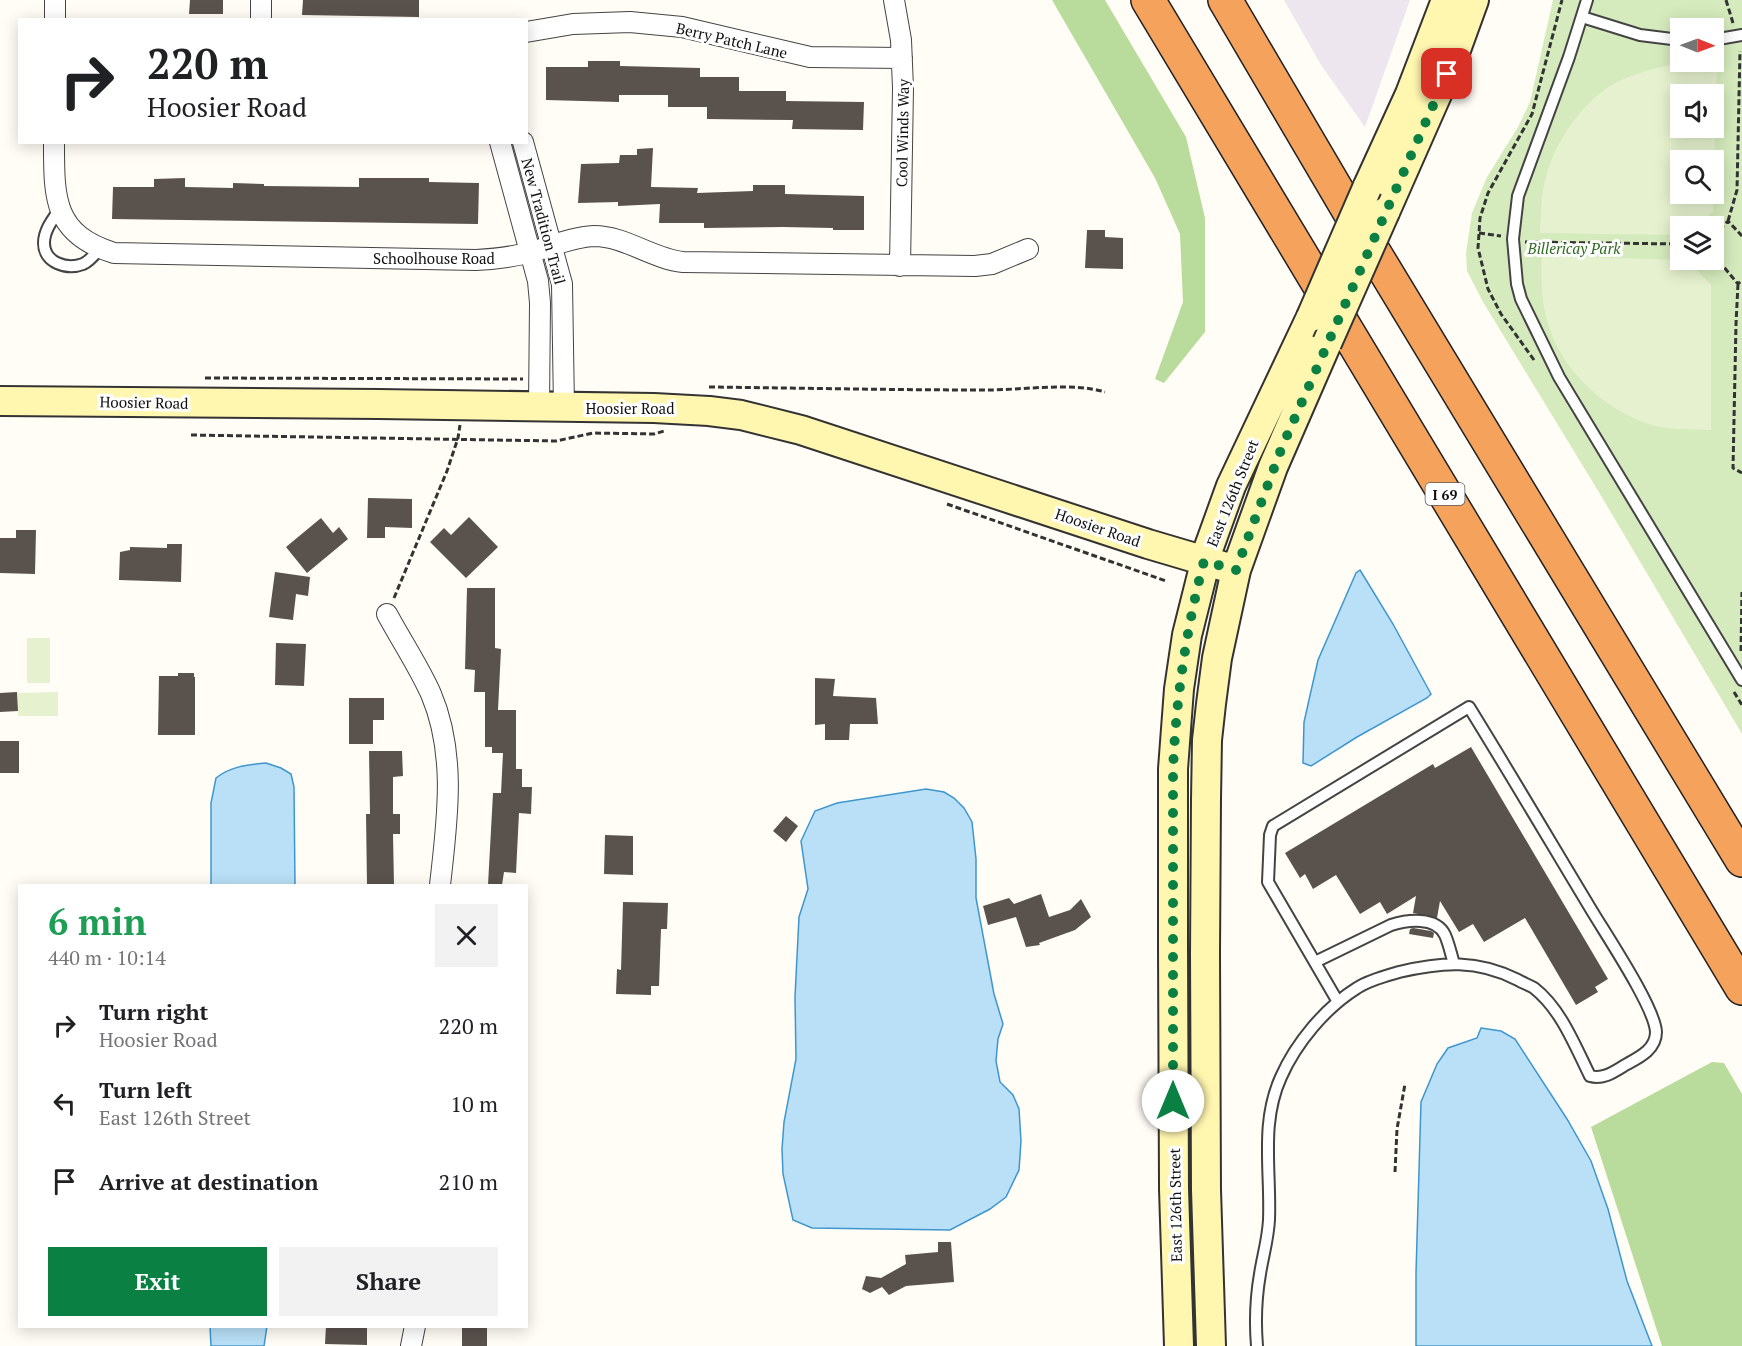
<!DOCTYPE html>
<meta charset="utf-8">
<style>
:root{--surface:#fff;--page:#f2f2f2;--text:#202124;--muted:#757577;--accent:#0b8043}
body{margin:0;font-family:"PT Serif",serif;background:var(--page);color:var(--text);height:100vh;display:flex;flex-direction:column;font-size:22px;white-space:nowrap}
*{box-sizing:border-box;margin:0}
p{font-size:20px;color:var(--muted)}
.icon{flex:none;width:33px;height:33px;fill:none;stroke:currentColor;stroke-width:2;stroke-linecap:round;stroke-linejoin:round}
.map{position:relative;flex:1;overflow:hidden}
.panel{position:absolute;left:18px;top:884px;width:510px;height:444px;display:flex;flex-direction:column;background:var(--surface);border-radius:0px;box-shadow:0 3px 15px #0003}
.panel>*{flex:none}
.top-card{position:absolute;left:18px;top:18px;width:510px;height:126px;border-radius:0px;box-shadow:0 3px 15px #0003;background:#fff;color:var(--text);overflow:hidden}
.needle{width:39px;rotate:91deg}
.buttons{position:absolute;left:1670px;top:18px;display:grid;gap:12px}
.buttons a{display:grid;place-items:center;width:54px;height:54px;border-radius:0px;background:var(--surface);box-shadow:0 3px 15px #0003;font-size:30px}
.pin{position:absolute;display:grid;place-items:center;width:51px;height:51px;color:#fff;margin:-26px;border-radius:12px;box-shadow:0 3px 9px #0006}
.me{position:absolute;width:66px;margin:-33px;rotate:0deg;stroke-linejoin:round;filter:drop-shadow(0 0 4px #0008)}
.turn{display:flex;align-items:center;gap:21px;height:126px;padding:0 30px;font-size:27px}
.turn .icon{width:78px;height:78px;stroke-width:2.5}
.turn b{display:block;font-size:42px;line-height:51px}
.round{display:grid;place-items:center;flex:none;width:63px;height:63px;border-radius:0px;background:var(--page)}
.head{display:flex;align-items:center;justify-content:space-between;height:102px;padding:0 30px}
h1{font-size:36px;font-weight:700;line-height:45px;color:#1e9e55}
.action{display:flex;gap:12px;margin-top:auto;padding:12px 30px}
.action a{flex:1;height:69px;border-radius:0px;background:var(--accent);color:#fff;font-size:24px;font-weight:700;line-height:69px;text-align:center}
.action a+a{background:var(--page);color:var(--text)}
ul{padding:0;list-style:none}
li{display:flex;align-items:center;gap:18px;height:78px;padding:0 30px}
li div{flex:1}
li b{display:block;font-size:22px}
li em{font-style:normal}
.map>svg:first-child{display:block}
.industrial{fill:#eee6ef}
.green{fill:#d5ebbd;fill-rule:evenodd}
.forest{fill:#b9dc9c}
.pitch{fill:#e6f2cf;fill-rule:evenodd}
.water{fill:#b9e0f7;stroke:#3f96cf;stroke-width:1.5}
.building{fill:#5a524d}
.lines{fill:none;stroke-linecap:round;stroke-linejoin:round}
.lane-casing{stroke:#444;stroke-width:14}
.street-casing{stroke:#444;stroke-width:22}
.secondary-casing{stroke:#333;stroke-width:32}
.highway-casing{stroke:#222;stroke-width:36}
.path{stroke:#333;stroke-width:3;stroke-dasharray:6 3;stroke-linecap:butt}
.lane{stroke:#fff;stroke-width:10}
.street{stroke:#fff;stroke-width:20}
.secondary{stroke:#fff6b0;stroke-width:28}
.highway{stroke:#f5a25d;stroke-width:33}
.secondary-bridge-casing{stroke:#333;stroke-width:32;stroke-linecap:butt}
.secondary-bridge{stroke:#fff6b0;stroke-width:28}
.route{stroke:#0b8043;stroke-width:10;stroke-dasharray:0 18}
.labels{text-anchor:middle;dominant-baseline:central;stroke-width:6;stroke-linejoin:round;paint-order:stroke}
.shield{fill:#fff;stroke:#585858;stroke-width:1.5}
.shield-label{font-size:14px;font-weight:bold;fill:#111}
.street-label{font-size:15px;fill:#111;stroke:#fff}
.park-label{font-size:15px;font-style:italic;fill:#2f6b1f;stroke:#fff}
</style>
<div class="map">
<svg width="1742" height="1346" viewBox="0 0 1742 1346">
<rect width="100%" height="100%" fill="#fffdf5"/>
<!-- industrial -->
<path class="industrial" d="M1284 0H1410L1365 127 1321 65Z"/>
<!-- green -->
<path class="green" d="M1553 0H1742V734L1600 494 1483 302 1467 271 1466 253 1472 213 1487 177 1518 127 1530 102ZM1680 28H1713V62H1680ZM1680 94H1713V128H1680ZM1680 160H1713V194H1680ZM1680 226H1713V260H1680Z"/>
<!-- forest -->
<path class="forest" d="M1052 0H1105L1186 137 1205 218V332L1164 383 1155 379 1183 302 1180 234 1155 178Z
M1712 1062 1724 1063 1742 1094V1346H1662L1591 1127Z"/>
<!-- pitch -->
<path class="pitch" d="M1683 62H1717L1713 212 1696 226H1680V235L1540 233C1541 213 1541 192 1547 173 1556 142 1578 110 1604 90 1623 75 1660 67 1683 62ZM1680 94H1713V128H1680ZM1680 160H1713V194H1680Z
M1542 256 1687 260 1711 285V430C1693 429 1673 430 1655 426 1606 412 1560 370 1547 320 1541 299 1541 278 1542 256Z
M27 638H50V683H27Z
M58 692V716H18V693Z"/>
<!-- water -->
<path class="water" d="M1360 570 1393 624 1431 694 1427 698 1357 737 1311 766 1303 763 1304 722 1318 660 1356 573Z
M266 763 281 768 291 774 294 787 295 885H211V803L216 778C231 766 247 765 266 763Z
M926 789 944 792 954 798 964 808 972 822 976 859V898L994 994 1003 1024 998 1039 996 1061 1000 1082 1013 1095 1019 1109 1021 1141 1019 1170 1006 1197 990 1209 950 1230 812 1228 793 1220 783 1174 782 1149 784 1122 796 1059 795 997 799 917 808 889 801 841 815 811 837 803Z
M1481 1028 1501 1031 1515 1039 1567 1119 1591 1161 1608 1209 1627 1281 1652 1346H1416V1273L1421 1102 1437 1064 1448 1048 1477 1038Z
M210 1326H267L264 1346H211Z"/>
<!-- building -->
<path class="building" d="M190 0H223V14H189Z
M303 0H419V17L302 15Z
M588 61H620V66L700 68V77H739V91H786V101L864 102 863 130 792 129 793 120 707 119V107H668V95H619V102L546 100V67H588Z
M653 148 651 187 698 188 697 193 753 191V185H785V194L864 196V230H833V228L783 227 704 228V223H659L660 204 618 206V202L578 203 581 164 619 163 620 155H637V149Z
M185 178V187L233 188V183L264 184V186L359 187V178H429V182L479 183 478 224 112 219 113 187H154V179Z
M1087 230H1105V237L1123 238V269L1085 268Z
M368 498 412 499V528L385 527V538H367Z
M469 517 498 547 466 578 430 542 444 528 451 535Z
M321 518 333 533 339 527 348 539 307 573 286 547Z
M16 530H36L35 574 0 573V538H16Z
M167 544H182L181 582 119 580 120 552 130 550V547L167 548Z
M275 572 310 577 308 596 296 594 293 620 269 617Z
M467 588H495V648L501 649 498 710H516V769H522V787H532L531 814 519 813 516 873 504 872 502 885H488L493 793H501L503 753H492V747H485V692H474L475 670 465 669Z
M276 643 306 644 304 686 275 685Z
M178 673H194V677H195V735H158L159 676H178Z
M815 678 835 679 833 696 876 698 878 724H850L849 740H825V724L815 725Z
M17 692 18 711 0 712V693Z
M349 698H384V720H373V744H349Z
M0 741H19V773H0Z
M1471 747 1608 979 1595 987 1598 992 1576 1005 1525 918 1484 942 1473 924 1459 932 1440 901 1437 918 1413 913 1416 896 1387 914 1380 902 1360 914 1336 875 1313 889 1305 874 1300 878 1285 853 1433 764 1435 768Z
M369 751H402L403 776 393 777V814H400V834H393L394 885H367L366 814H370Z
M786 816 798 826 786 842 773 831Z
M605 835 633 836V875L604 874Z
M1041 894 1049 917 1070 910 1081 899 1091 917 1075 930 1039 943 1040 945 1026 947 1016 917 988 925 983 906 1009 898 1014 904Z
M623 902 668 903 667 929H661L659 986H651V995L616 994 617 969 621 970Z
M1413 928 1431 931 1434 933 1433 938 1409 934 1410 929Z
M938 1242H951L954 1282 906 1286 889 1295 882 1287 870 1293 862 1289 866 1276 881 1278 906 1264 905 1255 938 1252Z
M326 1326H367V1345L325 1344Z
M462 1326H487V1346H462Z"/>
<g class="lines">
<!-- lane casing -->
<g class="lane-casing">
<path id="lane" d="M1587 0 1569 57 1518 196 1513 239 1517 284 1521 299 1559 377 1742 680
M1582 17 1640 35 1680 40
M1713 40 1742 35
M60 209C53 219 44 230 44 243 44 263 67 270 83 264 90 261 95 254 100 248
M1315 962 1391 925C1407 920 1436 916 1445 935 1449 944 1451 954 1454 964
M1257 1346C1255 1322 1256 1297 1260 1274 1263 1255 1268 1239 1269 1220 1271 1171 1260 1123 1281 1077 1296 1043 1325 1008 1357 988 1369 980 1385 976 1399 972 1442 962 1477 959 1518 980 1523 983 1529 985 1534 988 1561 1009 1575 1046 1590 1076 1604 1080 1615 1071 1627 1064 1640 1057 1656 1049 1656 1032 1655 1008 1607 936 1592 911 1551 843 1511 775 1469 707L1273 826 1270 835 1268 882 1338 1002"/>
</g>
<!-- street casing -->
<g class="street-casing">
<path id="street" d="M55 0V20
M894 0 901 40 903 88 900 266
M261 20V0
M526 32 573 24 630 22 682 27 810 57 902 58
M54 142C54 198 53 234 114 253L476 260C495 259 513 257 531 252 552 246 573 237 594 236 625 236 653 259 683 262L975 266 992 264 1028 249
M500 142 538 281 540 303 539 407
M523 142 562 284 564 408
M387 614C401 640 419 667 431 694 457 755 447 822 440 885
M411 1346 415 1326"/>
</g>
<!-- secondary casing -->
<g class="secondary-casing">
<path id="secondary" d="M1367 188 1410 94 1446 0
M1385 212 1453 58 1474 0
M0 401 379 404 654 408 709 411 741 415 801 430 1148 544 1236 570
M1179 1346 1174 1189 1173 947V769L1179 689 1187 635 1209 547 1231 486 1311 317
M1211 1346 1206 1190 1205 953 1206 799 1207 740 1211 704 1217 658 1236 570 1273 467 1327 343"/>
</g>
<!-- highway casing -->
<g class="highway-casing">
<path id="highway" d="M1148 0 1742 988
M1225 0 1352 216 1742 860"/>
</g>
<!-- path -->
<path class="path" d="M1726 0 1733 23
M1728 221 1737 190 1740 51
M1479 233 1501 236
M1713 236 1728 221 1742 236
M1525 242 1680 244
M1713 254 1738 284 1742 280
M1738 284 1736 324 1733 468 1742 473
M1534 360 1501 314 1488 289 1478 248 1480 218 1488 193 1532 114 1562 0
M205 378 523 379
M709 387C801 388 894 390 987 390 1022 390 1073 382 1105 392
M191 435 556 441 593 433 654 434 664 431
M947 504 1166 581
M394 598 447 471 458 438 460 425
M1741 651 1742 592
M1734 692 1742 705
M1395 1172 1397 1129 1405 1084"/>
<!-- lane -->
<use href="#lane" class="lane"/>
<!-- street -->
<use href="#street" class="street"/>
<!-- secondary -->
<use href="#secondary" class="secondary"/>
<!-- highway -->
<use href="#highway" class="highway"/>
<!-- secondary-bridge casing -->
<g class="secondary-bridge-casing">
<path id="secondary-bridge" d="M1311 317 1367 188
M1327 343 1385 212"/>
</g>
<!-- secondary-bridge -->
<use href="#secondary-bridge" class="secondary-bridge"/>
</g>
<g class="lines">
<!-- route -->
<path class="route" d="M1173 1101V770C1176 699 1186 630 1204 561L1236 570 1282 447 1447 74"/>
</g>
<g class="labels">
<!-- shield labels -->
<rect class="shield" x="1425.5" y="483" width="39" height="22" rx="4.5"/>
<g class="shield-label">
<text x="1445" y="494">I 69</text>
</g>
<!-- street labels -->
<g class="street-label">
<text transform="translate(732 40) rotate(13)">Berry Patch Lane</text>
<text transform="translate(902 133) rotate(-89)">Cool Winds Way</text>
<text transform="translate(544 221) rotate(75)">New Tradition Trail</text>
<text x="434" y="258">Schoolhouse Road</text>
<text transform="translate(144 402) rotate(1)">Hoosier Road</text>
<text x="630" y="408">Hoosier Road</text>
<text transform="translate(1232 493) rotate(-68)">East 126th Street</text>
<text transform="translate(1098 527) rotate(19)">Hoosier Road</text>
<text transform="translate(1175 1205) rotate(-91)">East 126th Street</text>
</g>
<!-- park labels -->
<g class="park-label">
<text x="1574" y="248">Billericay Park</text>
</g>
</g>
</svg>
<div class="buttons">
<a><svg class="needle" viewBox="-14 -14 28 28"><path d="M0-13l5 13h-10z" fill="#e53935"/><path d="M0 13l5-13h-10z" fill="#757577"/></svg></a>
<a><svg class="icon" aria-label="sound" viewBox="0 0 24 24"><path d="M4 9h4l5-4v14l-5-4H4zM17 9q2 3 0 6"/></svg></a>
<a><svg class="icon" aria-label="search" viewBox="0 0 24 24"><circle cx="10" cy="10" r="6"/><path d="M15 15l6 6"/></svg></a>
<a><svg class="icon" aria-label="layers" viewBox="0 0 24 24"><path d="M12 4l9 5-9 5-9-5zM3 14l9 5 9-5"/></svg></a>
</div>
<div class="pin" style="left:1447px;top:74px;background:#d93025"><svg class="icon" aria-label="arrive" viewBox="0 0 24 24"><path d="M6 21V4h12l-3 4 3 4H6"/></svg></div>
<svg class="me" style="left:1173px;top:1101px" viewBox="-20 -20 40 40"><circle r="19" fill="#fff"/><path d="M0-13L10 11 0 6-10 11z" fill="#0b8043"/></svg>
<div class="top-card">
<div class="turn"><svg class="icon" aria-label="right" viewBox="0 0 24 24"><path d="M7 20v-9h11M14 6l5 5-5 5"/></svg><div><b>220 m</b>Hoosier Road</div></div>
</div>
<section class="panel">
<div class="head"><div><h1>6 min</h1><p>440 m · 10:14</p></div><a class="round"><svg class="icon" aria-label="close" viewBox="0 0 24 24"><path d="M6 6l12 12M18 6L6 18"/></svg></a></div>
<ul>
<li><svg class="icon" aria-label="right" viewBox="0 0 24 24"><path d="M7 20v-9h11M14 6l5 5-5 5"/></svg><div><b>Turn right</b><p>Hoosier Road</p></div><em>220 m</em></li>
<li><svg class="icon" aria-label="left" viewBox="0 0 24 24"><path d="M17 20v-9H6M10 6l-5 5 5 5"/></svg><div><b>Turn left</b><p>East 126th Street</p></div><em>10 m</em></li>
<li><svg class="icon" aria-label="arrive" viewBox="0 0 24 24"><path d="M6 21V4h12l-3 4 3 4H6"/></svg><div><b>Arrive at destination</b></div><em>210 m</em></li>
</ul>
<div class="action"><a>Exit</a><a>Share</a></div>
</section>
</div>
